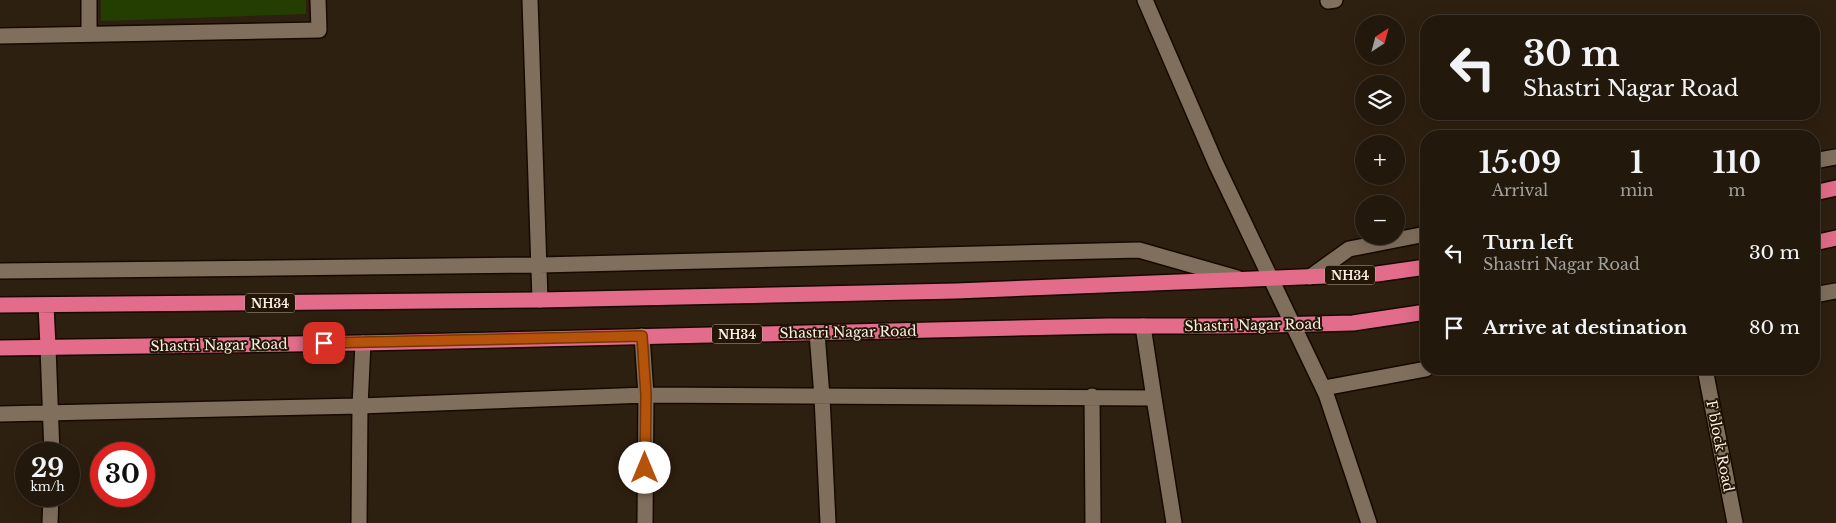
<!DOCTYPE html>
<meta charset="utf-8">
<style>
:root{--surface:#22180c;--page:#2e251a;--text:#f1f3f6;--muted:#a2a09d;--line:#3f372d}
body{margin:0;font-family:"Libre Baskerville",serif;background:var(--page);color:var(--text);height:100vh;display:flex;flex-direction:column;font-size:19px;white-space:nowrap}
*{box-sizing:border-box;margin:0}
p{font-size:16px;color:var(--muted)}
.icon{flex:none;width:28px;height:28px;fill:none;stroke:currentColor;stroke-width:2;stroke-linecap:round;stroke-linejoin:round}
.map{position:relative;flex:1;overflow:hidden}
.panel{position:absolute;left:1420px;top:130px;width:400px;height:245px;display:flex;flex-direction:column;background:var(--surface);border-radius:20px;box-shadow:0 5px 20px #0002,0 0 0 1px var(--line)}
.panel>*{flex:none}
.hud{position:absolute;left:1420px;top:15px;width:400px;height:105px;border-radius:20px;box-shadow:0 5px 20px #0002,0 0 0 1px var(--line);background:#22180c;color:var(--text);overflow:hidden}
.needle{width:32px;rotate:36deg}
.fabs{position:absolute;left:1355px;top:15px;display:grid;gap:10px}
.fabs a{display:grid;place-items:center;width:50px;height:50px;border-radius:50%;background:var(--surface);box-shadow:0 5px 20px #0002,0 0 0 1px var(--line);font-size:25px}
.speed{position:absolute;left:15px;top:442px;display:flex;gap:10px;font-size:25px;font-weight:700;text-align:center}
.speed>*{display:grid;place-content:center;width:65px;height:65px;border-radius:50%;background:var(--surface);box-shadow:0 5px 20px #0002,0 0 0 1px var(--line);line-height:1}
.speed small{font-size:12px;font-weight:400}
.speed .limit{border:8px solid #d22;background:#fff;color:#111}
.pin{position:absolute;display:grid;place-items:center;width:42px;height:42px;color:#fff;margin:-21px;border-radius:10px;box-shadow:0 2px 8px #0006}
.me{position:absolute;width:55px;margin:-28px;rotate:0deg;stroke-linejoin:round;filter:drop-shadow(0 0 4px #0008)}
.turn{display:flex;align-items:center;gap:18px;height:105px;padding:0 20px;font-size:22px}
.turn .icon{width:65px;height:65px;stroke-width:2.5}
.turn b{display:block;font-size:35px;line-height:42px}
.eta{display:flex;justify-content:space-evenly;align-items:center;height:85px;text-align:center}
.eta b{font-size:30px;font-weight:700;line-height:35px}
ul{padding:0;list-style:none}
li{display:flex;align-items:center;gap:15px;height:75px;padding:0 20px}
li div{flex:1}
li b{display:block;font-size:19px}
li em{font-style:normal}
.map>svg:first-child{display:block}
.green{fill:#243e01}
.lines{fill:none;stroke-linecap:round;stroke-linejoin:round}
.minor-casing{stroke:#160900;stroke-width:18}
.tertiary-casing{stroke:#160900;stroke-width:18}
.trunk-casing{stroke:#160900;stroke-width:18}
.minor{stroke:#806f5d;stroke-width:15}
.tertiary{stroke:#806f5d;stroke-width:15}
.trunk{stroke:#e26c8a;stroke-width:15}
.route-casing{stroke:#753606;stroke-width:12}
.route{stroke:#b45309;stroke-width:9}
.labels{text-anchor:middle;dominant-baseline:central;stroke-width:4;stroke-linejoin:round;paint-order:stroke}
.shield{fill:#241607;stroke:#b9aea2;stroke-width:1}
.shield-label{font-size:12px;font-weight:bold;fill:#f9efe5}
.street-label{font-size:14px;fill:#f9efe5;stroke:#241607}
</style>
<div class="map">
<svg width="1836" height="523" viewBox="0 0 1836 523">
<rect width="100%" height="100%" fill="#2e2010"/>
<!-- green -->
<path class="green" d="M101 0H306V14L101 21Z"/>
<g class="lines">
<!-- minor casing -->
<g class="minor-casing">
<path id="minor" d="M89 0V34
M530 0 540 300
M1328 1 1335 0
M0 36 319 30 318 0
M1814 161 1836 157
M0 271 540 265 1139 250 1237 278
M1310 277 1349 249 1426 234
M1814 295 1836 291
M1143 326 1154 398
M817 333 822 397 828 523
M642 336 646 395 645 523
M48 347 52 454
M1705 369 1735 523
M1324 388 1426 369
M1092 396 1093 523
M0 414 360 406 646 395 1154 398 1174 523
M50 523 51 496
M359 523 360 406 363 343"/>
</g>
<!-- tertiary casing -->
<g class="tertiary-casing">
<path id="tertiary" d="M1145 0 1216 164 1326 394 1369 523"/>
</g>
<!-- trunk casing -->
<g class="trunk-casing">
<path id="trunk" d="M1814 193 1836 188
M1814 243 1836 238
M0 305 540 300 956 291 1377 274 1426 267
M46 305 48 347
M0 348 363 343 1109 326H1224L1353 323 1426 312"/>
</g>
<!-- minor -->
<use href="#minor" class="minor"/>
<!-- tertiary -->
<use href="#tertiary" class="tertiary"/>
<!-- trunk -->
<use href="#trunk" class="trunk"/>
</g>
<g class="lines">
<!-- route casing -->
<g class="route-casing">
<path id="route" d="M324 343 642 336 646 395 645 468"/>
</g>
<!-- route -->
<use href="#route" class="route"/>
</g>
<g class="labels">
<!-- shield labels -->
<g class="shield">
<rect x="1325" y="265.5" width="50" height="19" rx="4"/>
<rect x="245" y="293.5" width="50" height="19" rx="4"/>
<rect x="712" y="324.5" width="50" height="19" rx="4"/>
</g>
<g class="shield-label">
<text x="1350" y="275">NH34</text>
<text x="270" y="303">NH34</text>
<text x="737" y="334">NH34</text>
</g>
<!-- street labels -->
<g class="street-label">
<text transform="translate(1253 325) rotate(-1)">Shastri Nagar Road</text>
<text transform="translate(848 332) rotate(-1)">Shastri Nagar Road</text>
<text transform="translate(219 345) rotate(-1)">Shastri Nagar Road</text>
<text transform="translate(1720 446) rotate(79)">F block Road</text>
</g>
</g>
</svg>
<div class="fabs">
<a><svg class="needle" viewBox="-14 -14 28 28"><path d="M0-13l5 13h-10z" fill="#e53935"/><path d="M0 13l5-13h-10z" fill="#a2a09d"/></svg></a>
<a><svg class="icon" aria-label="layers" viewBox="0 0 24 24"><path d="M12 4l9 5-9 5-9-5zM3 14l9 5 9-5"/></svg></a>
<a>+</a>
<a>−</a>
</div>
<div class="speed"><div>29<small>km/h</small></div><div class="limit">30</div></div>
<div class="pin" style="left:324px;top:343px;background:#d93025"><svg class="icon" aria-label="arrive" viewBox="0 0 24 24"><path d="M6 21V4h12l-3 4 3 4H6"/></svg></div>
<svg class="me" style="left:645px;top:468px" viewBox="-20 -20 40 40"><circle r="19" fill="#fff"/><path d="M0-13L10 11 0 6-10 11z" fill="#b45309"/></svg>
<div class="hud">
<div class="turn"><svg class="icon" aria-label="left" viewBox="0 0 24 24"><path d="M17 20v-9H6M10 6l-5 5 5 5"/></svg><div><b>30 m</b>Shastri Nagar Road</div></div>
</div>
<section class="panel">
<div class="eta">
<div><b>15:09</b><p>Arrival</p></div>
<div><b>1</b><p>min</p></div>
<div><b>110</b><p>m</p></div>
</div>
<ul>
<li><svg class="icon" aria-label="left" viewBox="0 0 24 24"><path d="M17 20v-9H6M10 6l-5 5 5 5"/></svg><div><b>Turn left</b><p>Shastri Nagar Road</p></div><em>30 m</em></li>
<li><svg class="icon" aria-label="arrive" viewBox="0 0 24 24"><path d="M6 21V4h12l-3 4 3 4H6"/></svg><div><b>Arrive at destination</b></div><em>80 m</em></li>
</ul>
</section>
</div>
